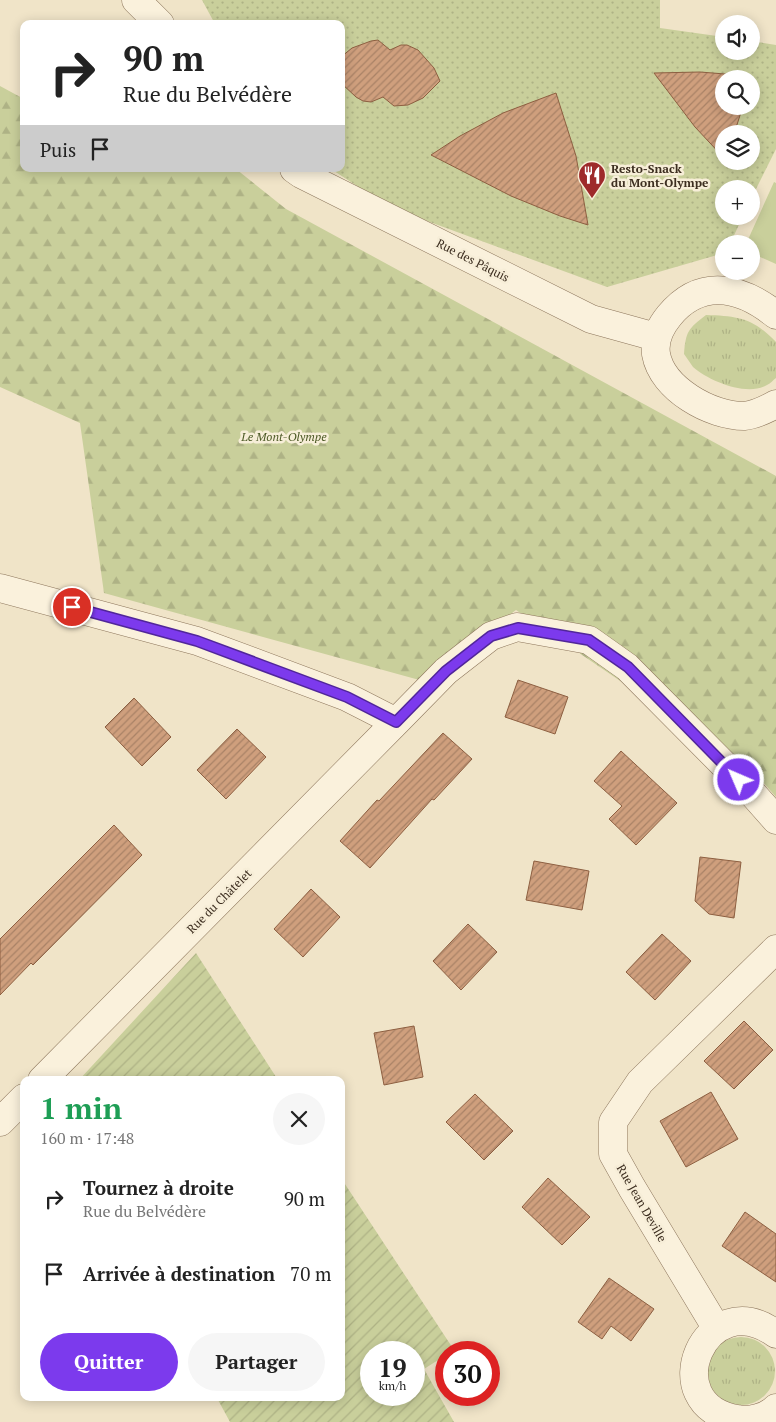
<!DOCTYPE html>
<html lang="fr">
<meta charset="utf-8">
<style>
:root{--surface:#fff;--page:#f6f6f6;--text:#222;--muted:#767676;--accent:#7c3aed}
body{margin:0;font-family:"PT Serif",serif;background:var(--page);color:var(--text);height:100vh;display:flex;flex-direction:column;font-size:19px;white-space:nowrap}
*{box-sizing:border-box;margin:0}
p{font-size:16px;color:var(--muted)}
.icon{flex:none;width:28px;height:28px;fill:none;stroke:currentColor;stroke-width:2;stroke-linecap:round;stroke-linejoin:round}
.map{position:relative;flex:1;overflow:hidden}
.drawer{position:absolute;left:20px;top:1076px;width:325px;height:325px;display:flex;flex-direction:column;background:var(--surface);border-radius:10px;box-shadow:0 2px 12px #0003}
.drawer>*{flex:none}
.top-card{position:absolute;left:20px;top:20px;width:325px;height:152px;border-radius:10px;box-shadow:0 2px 12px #0003;background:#fff;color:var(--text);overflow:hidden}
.fabs{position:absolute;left:715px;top:15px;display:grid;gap:10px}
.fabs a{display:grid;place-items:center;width:45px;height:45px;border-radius:50%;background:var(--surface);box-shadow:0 2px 12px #0003;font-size:25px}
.speed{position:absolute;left:360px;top:1341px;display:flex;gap:10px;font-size:25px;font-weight:700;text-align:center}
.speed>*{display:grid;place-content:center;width:65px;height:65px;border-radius:50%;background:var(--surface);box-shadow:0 2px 12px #0003;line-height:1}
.speed small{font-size:12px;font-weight:400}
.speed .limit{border:8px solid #d22;background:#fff;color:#111}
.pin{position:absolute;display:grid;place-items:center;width:42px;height:42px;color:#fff;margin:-21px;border:2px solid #fff;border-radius:50%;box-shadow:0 1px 5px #0007}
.me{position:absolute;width:55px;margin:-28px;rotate:315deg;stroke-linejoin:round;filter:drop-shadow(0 0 4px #0008)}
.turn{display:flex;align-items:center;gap:18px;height:105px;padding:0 20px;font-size:22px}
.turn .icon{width:65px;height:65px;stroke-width:2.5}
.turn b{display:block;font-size:35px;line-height:42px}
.then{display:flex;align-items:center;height:48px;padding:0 20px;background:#0003;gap:10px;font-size:19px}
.round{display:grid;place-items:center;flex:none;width:52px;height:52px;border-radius:26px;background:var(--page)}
.head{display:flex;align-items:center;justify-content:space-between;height:85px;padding:0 20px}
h1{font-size:30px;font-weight:700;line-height:38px;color:#1e9e55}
.primary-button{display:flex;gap:10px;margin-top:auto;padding:10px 20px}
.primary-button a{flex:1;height:58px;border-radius:30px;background:var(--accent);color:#fff;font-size:20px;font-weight:700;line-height:58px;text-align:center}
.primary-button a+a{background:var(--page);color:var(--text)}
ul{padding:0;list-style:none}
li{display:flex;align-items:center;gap:15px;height:75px;padding:0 20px}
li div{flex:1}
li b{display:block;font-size:19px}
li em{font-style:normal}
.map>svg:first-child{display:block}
.grass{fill:url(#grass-tufts)}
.forest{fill:url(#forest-firs)}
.park{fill:url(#park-dots);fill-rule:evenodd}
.garden{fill:url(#garden-furrows);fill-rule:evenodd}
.pitch{fill:#c9cf9b}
.building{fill:url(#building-hatch);stroke:#8d5f41}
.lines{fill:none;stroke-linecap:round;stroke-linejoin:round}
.minor-casing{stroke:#8d765c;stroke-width:29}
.minor{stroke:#faf1dc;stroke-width:28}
.route-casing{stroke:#51269a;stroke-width:12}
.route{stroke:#7c3aed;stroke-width:9}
.labels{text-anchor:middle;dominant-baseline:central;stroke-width:5;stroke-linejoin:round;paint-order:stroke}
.poi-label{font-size:12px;font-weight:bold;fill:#3d2e20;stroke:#f7eed8;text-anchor:start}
.street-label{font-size:12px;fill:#3d2e20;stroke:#f7eed8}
.park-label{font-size:12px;font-style:italic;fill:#4d5a26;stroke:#f7eed8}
</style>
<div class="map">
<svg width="776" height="1422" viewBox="0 0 776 1422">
<defs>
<pattern id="grass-tufts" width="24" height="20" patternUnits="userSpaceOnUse" patternTransform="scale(1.25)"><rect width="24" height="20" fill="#c9cf9b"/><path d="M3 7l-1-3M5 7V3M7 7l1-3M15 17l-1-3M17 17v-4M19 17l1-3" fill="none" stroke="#aeb285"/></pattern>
<pattern id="forest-firs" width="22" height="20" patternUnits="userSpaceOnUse" patternTransform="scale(1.25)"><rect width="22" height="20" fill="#c9cf9b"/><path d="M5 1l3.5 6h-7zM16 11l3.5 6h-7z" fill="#aeb285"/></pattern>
<pattern id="park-dots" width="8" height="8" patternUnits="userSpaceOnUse" patternTransform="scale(1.25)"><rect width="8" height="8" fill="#c9cf9b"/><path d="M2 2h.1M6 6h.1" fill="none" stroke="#aeb285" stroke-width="1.8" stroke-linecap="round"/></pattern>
<pattern id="garden-furrows" width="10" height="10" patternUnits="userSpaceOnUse" patternTransform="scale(1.25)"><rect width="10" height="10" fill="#c9cf9b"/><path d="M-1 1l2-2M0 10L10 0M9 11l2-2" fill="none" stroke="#aeb285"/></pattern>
<pattern id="building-hatch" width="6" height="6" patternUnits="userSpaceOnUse" patternTransform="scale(1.25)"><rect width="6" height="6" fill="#cf9f7d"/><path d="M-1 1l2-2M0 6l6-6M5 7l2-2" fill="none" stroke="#a98266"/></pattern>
</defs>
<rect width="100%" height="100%" fill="#f0e4c8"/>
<!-- grass -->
<path class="grass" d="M706 315C738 316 753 318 776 342V378C773 380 770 384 767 385 747 397 709 381 693 367 690 363 687 358 684 354 686 331 688 329 706 315Z
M707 1371a34 34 0 1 1 68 0a34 34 0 1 1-68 0Z"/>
<!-- forest -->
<path class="forest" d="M0 86 24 99V169H236L286 209 776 476V797L754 772 516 610 423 681 104 593 80 423 0 387Z"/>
<!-- park -->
<path class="park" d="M202 0H660V28L724 37V51H751V41L776 45V149L751 199V189H724V216H743L730 244H724V253L607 287 389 207 331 169H341V24H215ZM724 79H751V106H724ZM724 134H751V161H724Z"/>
<!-- garden -->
<path class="garden" d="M196 953 278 1080H79Z
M341 1178 454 1350 446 1352V1355L424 1369 454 1422H230L217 1398H341ZM371 1352H414V1395H371Z"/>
<!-- pitch -->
<path class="pitch" d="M774 182 776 183V264L751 253V244H746Z"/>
<!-- building -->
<path class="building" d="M378 40 390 50 401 45H407L418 50 434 68 440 81 423 98 408 105 394 106 383 97 371 102 363 101 356 97 341 83V57L352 48 371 41Z
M700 72 750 76 749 79H724V106H743L734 134H724V158L695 127 654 73Z
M556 93 576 156 588 225 560 216 511 196 431 155 460 136 503 113Z
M518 680 568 697 555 734 505 717Z
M134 698 171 737 142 766 105 727Z
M237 729 266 757 226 799 197 770Z
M443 733 472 759 434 800 432 799 370 868 340 841 377 800 379 801Z
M621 751 677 803 636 845 609 819 622 806 594 781Z
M114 825 142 855 33 965 31 963 0 995V939Z
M700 857 741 862 734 918 709 914 695 901Z
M534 861 589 871 582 910 526 900Z
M311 889 340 917 303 957 274 929Z
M468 924 497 952 461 990 433 961Z
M662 934 691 961 655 1000 626 972Z
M744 1021 773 1050 734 1089 704 1061Z
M414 1026 423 1077 384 1085 374 1033Z
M711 1092 738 1139 686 1167 660 1121Z
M475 1094 513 1131 484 1160 446 1122Z
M548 1178 590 1217 562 1245 522 1207Z
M745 1212 776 1234V1282L722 1246Z
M609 1278 654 1309 631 1341 611 1326 602 1339 578 1322Z"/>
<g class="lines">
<!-- minor casing -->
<g class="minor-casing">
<path id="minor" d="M136 0 160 24
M294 169 301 174 591 319 656 337
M776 315C741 287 701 277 669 316 660 327 654 340 656 354 662 389 711 416 744 416 754 415 767 409 776 404
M0 588 197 641 347 697 396 722 446 671 491 636 517 627 589 640 627 667 753 794 776 820
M42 1080 396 722
M0 1122 24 1098
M717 1329 632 1188 613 1154V1122L640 1082 776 949
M776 1334C705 1282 654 1405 737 1419 750 1422 767 1417 776 1408"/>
</g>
<!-- minor -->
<use href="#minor" class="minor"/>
</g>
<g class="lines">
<!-- route casing -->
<g class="route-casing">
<path id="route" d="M72 607 197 641 347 697 396 722 446 671 491 636 518 628 589 640 628 667 739 780"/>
</g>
<!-- route -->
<use href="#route" class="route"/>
</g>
<!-- icons -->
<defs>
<g id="restaurant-pin" transform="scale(1.4375)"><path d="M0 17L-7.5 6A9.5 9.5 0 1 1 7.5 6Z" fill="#9e2a2b" stroke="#f7eed8"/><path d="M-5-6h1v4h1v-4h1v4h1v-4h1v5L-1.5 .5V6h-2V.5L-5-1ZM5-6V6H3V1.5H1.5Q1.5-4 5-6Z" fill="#fff"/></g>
</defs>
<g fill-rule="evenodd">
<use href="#restaurant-pin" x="592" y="175"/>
</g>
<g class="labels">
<!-- poi labels -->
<g class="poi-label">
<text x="611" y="168">Resto-Snack<tspan x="611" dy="14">du Mont-Olympe</tspan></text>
</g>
<!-- street labels -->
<g class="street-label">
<text transform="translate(473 260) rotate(27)">Rue des Pâquis</text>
<text transform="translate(219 901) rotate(-45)">Rue du Châtelet</text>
<text transform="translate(642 1203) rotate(60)">Rue Jean Deville</text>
</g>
<!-- park labels -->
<g class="park-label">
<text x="284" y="436">Le Mont-Olympe</text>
</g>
</g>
</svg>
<div class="fabs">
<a><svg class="icon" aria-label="sound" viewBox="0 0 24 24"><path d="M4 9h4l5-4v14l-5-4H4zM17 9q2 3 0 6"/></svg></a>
<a><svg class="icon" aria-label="search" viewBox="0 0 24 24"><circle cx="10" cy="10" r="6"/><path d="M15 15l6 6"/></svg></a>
<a><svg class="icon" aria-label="layers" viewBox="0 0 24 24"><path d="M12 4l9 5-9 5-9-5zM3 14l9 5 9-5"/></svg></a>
<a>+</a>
<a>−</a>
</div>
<div class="speed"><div>19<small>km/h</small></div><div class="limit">30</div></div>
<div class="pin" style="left:72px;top:607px;background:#d93025"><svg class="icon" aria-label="arrive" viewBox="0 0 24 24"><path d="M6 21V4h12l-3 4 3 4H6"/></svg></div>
<svg class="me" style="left:739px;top:780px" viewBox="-20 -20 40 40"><circle r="17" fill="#7c3aed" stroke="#fff" stroke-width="3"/><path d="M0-11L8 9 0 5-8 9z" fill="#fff"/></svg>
<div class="top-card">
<div class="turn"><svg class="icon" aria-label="right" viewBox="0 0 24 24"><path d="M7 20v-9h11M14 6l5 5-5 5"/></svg><div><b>90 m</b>Rue du Belvédère</div></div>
<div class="then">Puis<svg class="icon" aria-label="arrive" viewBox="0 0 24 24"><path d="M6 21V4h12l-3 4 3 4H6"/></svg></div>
</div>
<section class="drawer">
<div class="head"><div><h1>1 min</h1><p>160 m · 17:48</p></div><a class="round"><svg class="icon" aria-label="close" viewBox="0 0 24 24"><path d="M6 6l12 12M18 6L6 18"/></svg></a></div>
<ul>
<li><svg class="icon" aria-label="right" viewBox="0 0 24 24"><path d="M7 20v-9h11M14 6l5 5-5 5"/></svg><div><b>Tournez à droite</b><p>Rue du Belvédère</p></div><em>90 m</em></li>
<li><svg class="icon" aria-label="arrive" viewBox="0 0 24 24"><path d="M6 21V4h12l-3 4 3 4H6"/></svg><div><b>Arrivée à destination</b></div><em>70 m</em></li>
</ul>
<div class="primary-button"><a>Quitter</a><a>Partager</a></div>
</section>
</div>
